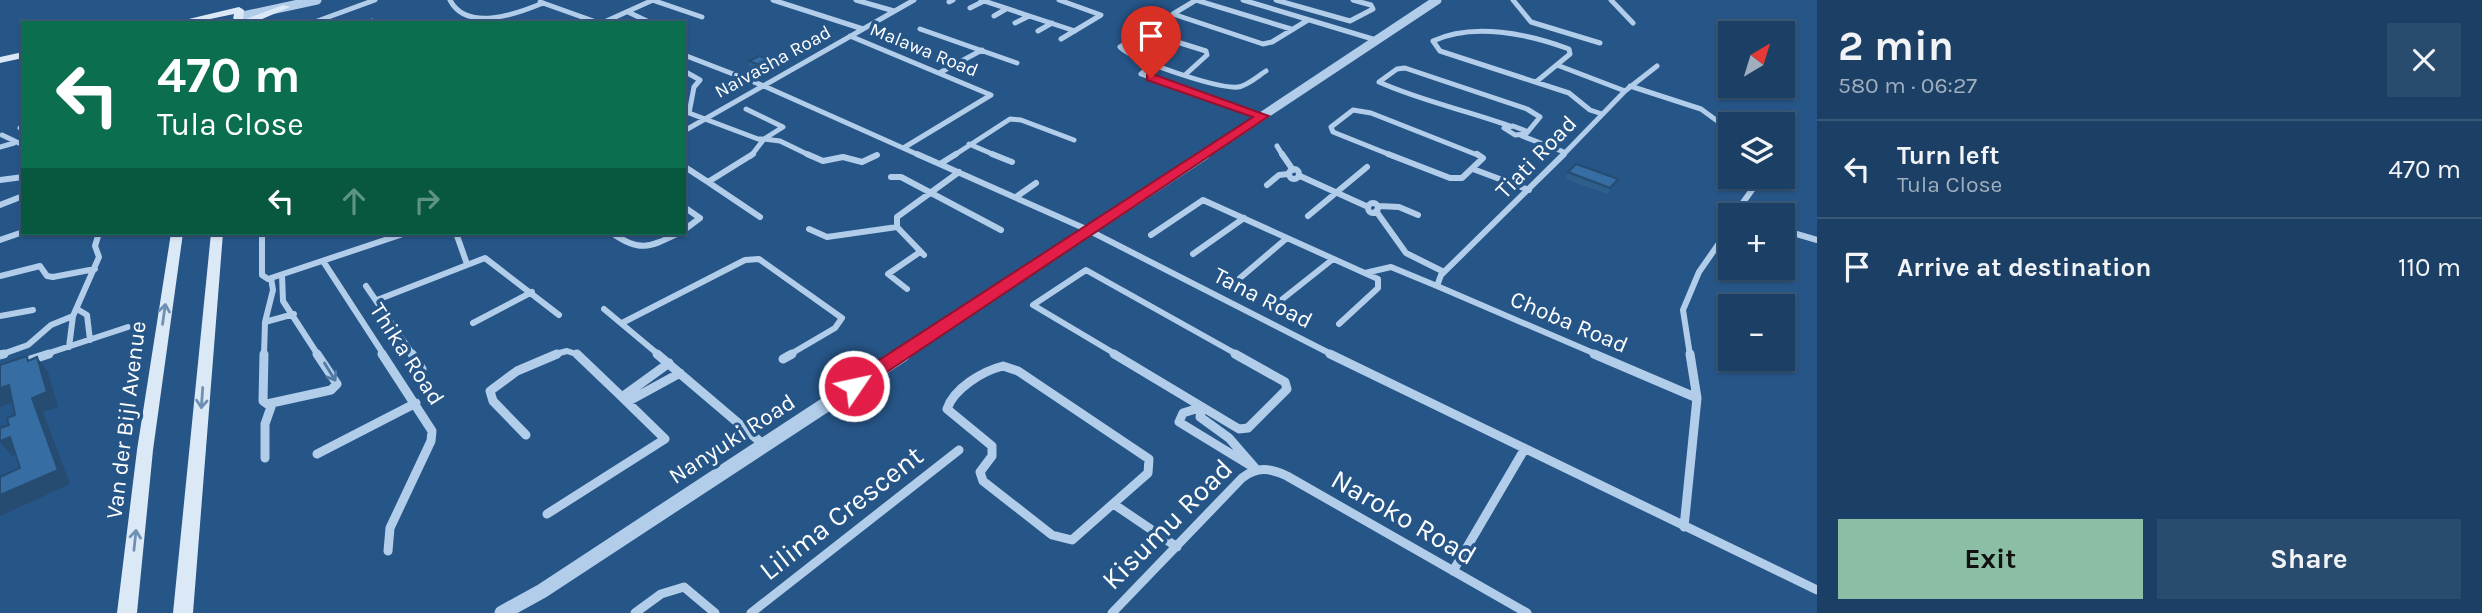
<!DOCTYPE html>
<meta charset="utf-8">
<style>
:root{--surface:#1c4065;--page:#294b6e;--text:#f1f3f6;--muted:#a0afbf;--line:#3a5979;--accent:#8abfa5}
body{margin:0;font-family:Karla,sans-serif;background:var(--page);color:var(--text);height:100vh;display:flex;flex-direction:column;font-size:26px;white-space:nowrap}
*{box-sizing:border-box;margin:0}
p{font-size:23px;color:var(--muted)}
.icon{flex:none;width:38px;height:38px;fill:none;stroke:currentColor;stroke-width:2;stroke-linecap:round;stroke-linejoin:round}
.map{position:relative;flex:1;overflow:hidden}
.drawer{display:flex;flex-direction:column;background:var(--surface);width:665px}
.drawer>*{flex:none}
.guide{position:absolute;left:21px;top:21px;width:665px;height:214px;border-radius:0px;box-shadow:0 2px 5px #0004,0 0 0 2px var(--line);background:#0b6e4f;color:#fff;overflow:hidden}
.needle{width:46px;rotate:38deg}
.buttons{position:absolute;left:1718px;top:21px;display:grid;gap:14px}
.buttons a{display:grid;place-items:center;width:77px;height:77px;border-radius:0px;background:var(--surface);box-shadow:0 2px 5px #0004,0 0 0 2px var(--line);font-size:35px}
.pin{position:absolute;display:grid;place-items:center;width:60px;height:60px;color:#fff;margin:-72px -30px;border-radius:50% 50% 50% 0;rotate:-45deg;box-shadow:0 0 7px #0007}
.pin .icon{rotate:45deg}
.me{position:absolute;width:77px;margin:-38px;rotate:56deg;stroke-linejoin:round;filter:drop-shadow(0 0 5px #0008)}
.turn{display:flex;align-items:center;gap:24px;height:147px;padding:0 21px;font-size:32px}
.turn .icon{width:91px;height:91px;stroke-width:2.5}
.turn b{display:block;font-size:49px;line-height:60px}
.lanes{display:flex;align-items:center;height:66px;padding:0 21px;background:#0003;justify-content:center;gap:35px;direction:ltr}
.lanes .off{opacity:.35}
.round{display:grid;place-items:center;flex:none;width:74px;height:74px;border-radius:0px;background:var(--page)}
.summary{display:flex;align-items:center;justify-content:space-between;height:119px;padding:0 21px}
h1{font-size:42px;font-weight:700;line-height:52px}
.button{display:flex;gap:14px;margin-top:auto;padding:14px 21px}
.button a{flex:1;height:80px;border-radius:0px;background:var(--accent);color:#111;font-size:28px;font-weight:700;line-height:80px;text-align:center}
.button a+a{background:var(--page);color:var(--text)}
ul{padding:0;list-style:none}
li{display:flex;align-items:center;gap:21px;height:98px;padding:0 21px;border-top:2px solid var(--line)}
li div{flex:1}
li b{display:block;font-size:26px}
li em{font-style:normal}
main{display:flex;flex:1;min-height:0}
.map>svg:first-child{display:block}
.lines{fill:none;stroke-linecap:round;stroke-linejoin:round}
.minor-far2{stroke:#b1cde9;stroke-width:5}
.minor-far1{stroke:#b1cde9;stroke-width:6}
.minor{stroke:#b1cde9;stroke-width:9}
.tertiary-far2{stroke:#b1cde9;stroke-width:9}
.tertiary-far1{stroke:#b1cde9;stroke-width:11}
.tertiary{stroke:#b1cde9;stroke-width:15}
.secondary{fill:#dbe9f7;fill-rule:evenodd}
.wall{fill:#2e5e8c}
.shaded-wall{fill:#264c72}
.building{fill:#366da3;stroke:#264c72;stroke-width:2}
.oneway{stroke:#6e90b4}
.oneway2{stroke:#5079a4}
.route{fill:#e11d48;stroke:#92132f;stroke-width:2}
.labels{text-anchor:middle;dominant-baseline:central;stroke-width:7;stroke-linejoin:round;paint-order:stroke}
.far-street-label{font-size:19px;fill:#fff;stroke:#265587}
.street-label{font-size:23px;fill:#fff;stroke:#265587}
.near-street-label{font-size:28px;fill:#fff;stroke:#265587}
</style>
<main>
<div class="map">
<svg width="1817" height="613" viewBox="0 0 1817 613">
<rect width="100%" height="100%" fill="#265587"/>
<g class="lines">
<!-- minor-far2 -->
<path class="minor-far2" d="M450 0C467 33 519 13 543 3
M652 0 702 17
M773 0 863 29
M856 0 894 11
M981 0 1075 31
M1059 0 1101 15 1061 39
M1243 0 1376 40
M1276 0 1350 21 1373 9 1371 5 1353 0
M1513 0 1531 22 1600 43
M1611 0 1633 23
M540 2 599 23
M949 2 953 0
M970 8 984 1
M628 12 647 21
M994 16 1006 9
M372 21 378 23
M312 23 375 0
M602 23 653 0
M1015 23 1029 16
M920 29 1017 63
M1291 29 1196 0 1173 14 1263 44 1272 42 1308 20
M1038 31 1052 23
M850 36 991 95 905 147
M684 55 764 86 921 156
M1153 64 1141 74 1263 116
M1557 65 1625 91
M684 71 700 80 694 87 689 113 758 139H764L783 127 746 109
M941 72 982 50
M1186 74 1207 55 1206 51 1145 32 1120 47C1134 61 1218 89 1238 87 1247 86 1258 76 1266 71
M1536 82 1570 54 1569 49C1529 34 1473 22 1433 41L1440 51 1569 93 1590 110 1602 114
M1630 86 1701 109 1731 131
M1510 126C1466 110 1421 101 1379 82L1397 69 1405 68 1527 109 1540 117 1526 134 1515 135 1504 128 1513 126 1526 131
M20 128 23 130
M684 131 914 0
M2 135 23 145
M1522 136 1564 152
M969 144 997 156
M1277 146 1283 156
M0 147 14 143
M751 156 764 139 780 141 811 156
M953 156 1010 119 1021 120 1074 140
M1393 156 1333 132 1331 127 1353 110 1371 113 1480 156
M1562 156 1625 91 1657 66"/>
<!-- minor-far1 -->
<path class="minor-far1" d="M753 154 708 182 760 217
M807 154 823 161 843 157 862 162 877 155
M917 154 1086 229 1333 355
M992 154 1012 162
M1282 154 1293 170
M1388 154 1450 178H1462L1483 158 1477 154
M1564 154 1441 275 1437 286 1598 355
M940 164 956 154
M685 167 708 182
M1473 169 1529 190
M1289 174a5 5 0 1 1 10 0a5 5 0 1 1-10 0Z
M1300 176 1366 206
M891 177H901L1001 230
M0 180 23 177
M1267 185 1279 175 1288 174
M1016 197 1036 183
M1368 208a5 5 0 1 1 10 0a5 5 0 1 1-10 0Z
M0 205 23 196
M1379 206 1399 207 1418 215
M684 207 700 218 684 230
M1376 211 1406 253 1444 272
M1743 215 1742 204 1761 177
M1308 216 1367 167
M809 229 827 237 897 227
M1783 230 1817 240
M262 233V275L268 279 406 233
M456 233 467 264
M612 233C640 253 650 247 679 233
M1151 235 1203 200 1378 279V288L1339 324
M0 240 23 232
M1193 254 1244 218
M924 255 897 227V217L959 172
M323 261 384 355
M1365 273 1391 267 1437 286
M282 275 283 301 318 355
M0 276 40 266 47 276 53 277 95 269
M1240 278 1287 238
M366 286 413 355
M907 289 888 274 920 252
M377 300 485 258 559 315
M1280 301 1333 259
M77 309 87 315 90 340
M604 309 659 355
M0 316 33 310
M265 322 294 314
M473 323 532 292
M622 323 745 260 759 259 842 318 835 328 789 355
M69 347 73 316 99 257 95 246 99 233
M0 355 28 345 51 325 73 316
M43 355 128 327
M264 355 265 322 273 290 271 278
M552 355 567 351 579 355
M1117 355 1033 305 1086 270 1238 355
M1690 355 1683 310 1699 272 1731 226"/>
<!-- minor -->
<path class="minor" d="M264 354 263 401 267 404 331 390 337 384 317 354
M382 354 432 431 431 441 390 528 388 551
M412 354 422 369
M577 354 622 397
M657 354 764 445
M1114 354 1239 429 1248 428 1287 389 1285 382 1235 354
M1330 354 1817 590
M1594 354 1697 398
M0 355 4 354
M783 359 792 354
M24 362 49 354
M1003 366 1018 371 1149 459 1148 473 1072 540 1052 535 983 481 980 472 992 456V446L947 409C954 388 983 371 1003 366Z
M627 402 680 373
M1202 407 1200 417 1229 438 1256 469 1179 422 1183 413Z
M526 435 493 401 490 391 517 371 557 354
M317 454 416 403
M265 458V424L272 404
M1115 505 1177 547
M547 514 665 439 622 397 669 363
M1684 527 1697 398 1690 354
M1453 571 1524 450
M635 613 661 594 684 587 715 613
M751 613 959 450
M1112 613 1242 478C1257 466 1270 468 1287 476L1527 613"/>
<!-- tertiary-far2 -->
<path class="tertiary-far2" d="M238 17 317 0
M1202 156 1437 0"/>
<!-- tertiary-far1 -->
<path class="tertiary-far1" d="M900 355 1205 154"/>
<!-- tertiary -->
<path class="tertiary" d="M502 613 542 591 903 354"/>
<!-- secondary -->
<path class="secondary" d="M283 5 290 7 253 23H233L234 14 191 23H172L239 7 244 10 243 20Z
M23 52V58L0 63V57Z
M171 233H183L153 450 137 613H117L137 450Z
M211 233H223L193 613H173Z"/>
</g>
<!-- wall -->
<path class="wall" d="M749 61H776L777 67 766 74 749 67Z
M1568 172 1614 185 1607 194 1565 179Z"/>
<!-- shaded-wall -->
<path class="shaded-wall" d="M776 61 777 67 766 74 765 67Z
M37 357 48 372 58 407 43 412 70 484 0 516V495L58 470 32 398Z
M9 385 20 399 0 407V388Z
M10 437 22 452 12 456 0 442Z"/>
<!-- building -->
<path class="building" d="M759 56 776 61 765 67 749 61Z
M1576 164 1618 179 1610 188 1568 172Z
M27 356 28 361 37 357 47 392 32 398 58 470 0 495V477L20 468 10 437 0 441V428L9 425 7 418 15 415 9 385 0 388V365Z"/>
<!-- one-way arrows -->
<defs><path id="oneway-shaft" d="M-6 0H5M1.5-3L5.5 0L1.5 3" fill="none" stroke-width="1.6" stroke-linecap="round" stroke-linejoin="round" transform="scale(1.75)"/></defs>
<g class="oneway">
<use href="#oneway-shaft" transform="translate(164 314) rotate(-82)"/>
<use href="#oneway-shaft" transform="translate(202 398) rotate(94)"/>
<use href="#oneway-shaft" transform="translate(135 540) rotate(-84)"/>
</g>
<use class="oneway2" href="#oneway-shaft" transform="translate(330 372) rotate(58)"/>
<!-- route -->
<path class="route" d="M1147 75H1155L1269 116 860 390H847L845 386 847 381 1253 117 1147 80Z"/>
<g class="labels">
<!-- far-street labels -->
<g class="far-street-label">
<text transform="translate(924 50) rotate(22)">Malawa Road</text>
<text transform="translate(773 62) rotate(-29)">Naivasha Road</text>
</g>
<!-- street labels -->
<g class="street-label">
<text transform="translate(1536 157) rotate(-46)">Tiati Road</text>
<text transform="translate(1263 298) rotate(27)">Tana Road</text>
<text transform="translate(1569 322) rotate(23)">Choba Road</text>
<text transform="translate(407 354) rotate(57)">Thika Road</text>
<text transform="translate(126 420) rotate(-83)">Van der Bijl Avenue</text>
<text transform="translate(732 439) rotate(-33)">Nanyuki Road</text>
</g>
<!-- near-street labels -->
<g class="near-street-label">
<text transform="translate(841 513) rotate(-38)">Lilima Crescent</text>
<text transform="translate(1404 517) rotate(30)">Naroko Road</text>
<text transform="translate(1167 524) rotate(-45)">Kisumu Road</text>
</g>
</g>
</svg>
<div class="buttons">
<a><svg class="needle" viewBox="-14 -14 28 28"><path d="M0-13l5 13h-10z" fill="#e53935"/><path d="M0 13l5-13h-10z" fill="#a0afbf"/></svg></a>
<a><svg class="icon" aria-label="layers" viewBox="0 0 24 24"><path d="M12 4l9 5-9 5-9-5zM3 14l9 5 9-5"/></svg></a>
<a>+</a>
<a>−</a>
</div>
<div class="pin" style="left:1151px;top:78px;background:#d93025"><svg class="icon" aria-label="arrive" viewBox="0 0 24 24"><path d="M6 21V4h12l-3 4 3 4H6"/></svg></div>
<svg class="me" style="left:854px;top:386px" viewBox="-20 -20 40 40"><circle r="17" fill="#e11d48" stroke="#fff" stroke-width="3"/><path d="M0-11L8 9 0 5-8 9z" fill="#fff"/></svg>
<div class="guide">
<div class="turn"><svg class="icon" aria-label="left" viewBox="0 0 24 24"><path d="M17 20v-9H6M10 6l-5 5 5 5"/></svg><div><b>470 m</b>Tula Close</div></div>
<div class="lanes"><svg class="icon" aria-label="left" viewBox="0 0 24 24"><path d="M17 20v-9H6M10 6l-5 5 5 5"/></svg><svg class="icon off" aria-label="ahead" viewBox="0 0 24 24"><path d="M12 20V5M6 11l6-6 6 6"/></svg><svg class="icon off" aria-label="right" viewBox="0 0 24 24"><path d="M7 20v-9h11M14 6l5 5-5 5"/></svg></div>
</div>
</div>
<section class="drawer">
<div class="summary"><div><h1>2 min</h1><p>580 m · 06:27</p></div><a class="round"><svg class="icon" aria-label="close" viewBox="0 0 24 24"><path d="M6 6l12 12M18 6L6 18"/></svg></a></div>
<ul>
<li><svg class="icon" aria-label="left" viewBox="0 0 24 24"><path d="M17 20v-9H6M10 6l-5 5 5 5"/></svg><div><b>Turn left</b><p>Tula Close</p></div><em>470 m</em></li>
<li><svg class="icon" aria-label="arrive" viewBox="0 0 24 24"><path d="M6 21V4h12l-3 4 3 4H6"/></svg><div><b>Arrive at destination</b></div><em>110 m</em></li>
</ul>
<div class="button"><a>Exit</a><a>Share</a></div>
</section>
</main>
